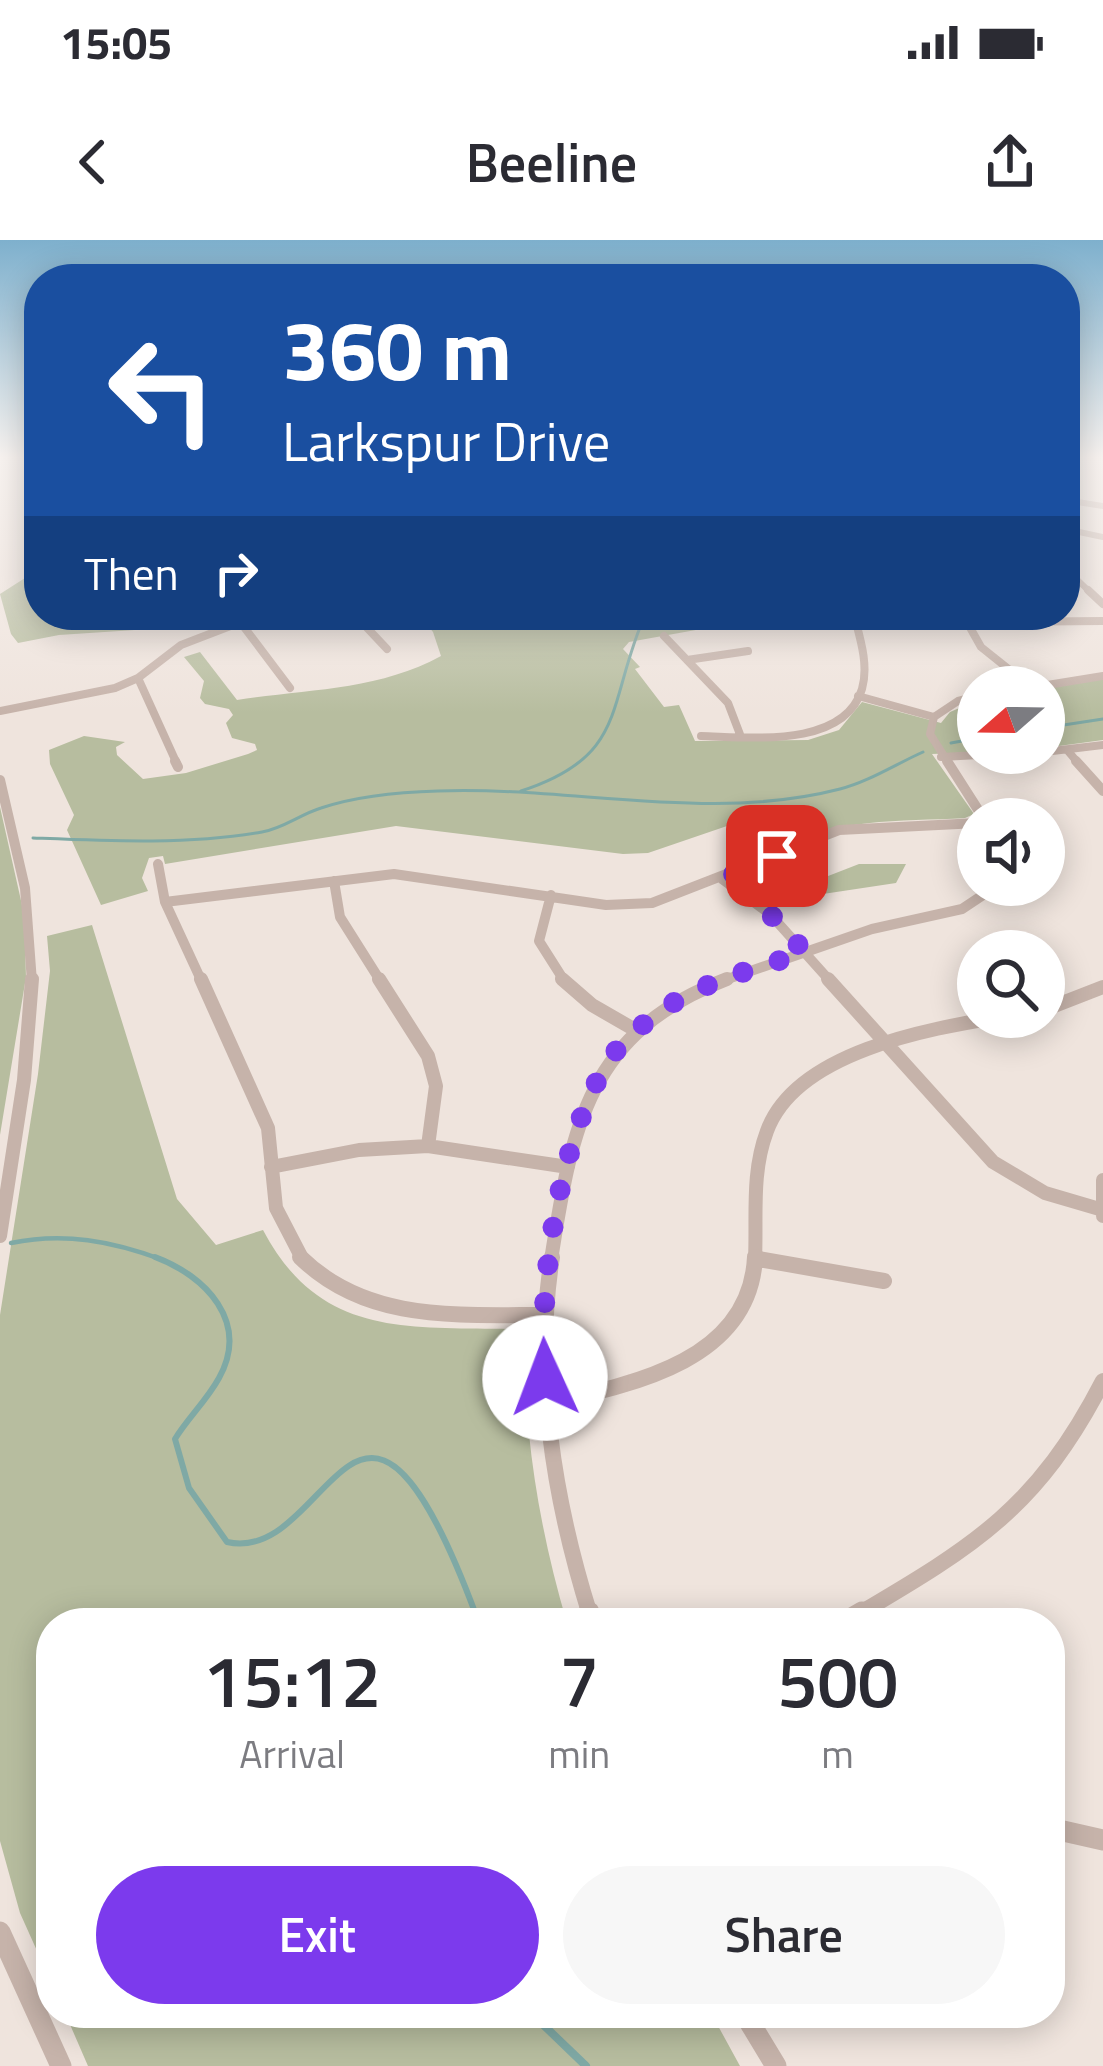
<!DOCTYPE html>
<style>
:root{--surface:#fff;--page:#f7f7f7;--text:#2b2b33;--muted:#7c7c81;--accent:#7c3aed}
body{margin:0;font-family:"Titillium Web",sans-serif;background:var(--page);color:var(--text);height:100vh;display:flex;flex-direction:column;font-size:45px;white-space:nowrap}
*{box-sizing:border-box;margin:0}
p{font-size:39px;color:var(--muted)}
.icon{flex:none;width:66px;height:66px;fill:none;stroke:currentColor;stroke-width:2;stroke-linecap:round;stroke-linejoin:round}
.map{position:relative;flex:1;overflow:hidden}
.details{position:absolute;left:36px;top:1368px;width:1029px;height:420px;display:flex;flex-direction:column;background:var(--surface);border-radius:48px;box-shadow:0 6px 30px #0003}
.details>*{flex:none}
.guide{position:absolute;left:24px;top:24px;width:1056px;height:366px;border-radius:48px;box-shadow:0 6px 30px #0003;background:#1a4fa0;color:#fff;overflow:hidden}
.needle{width:78px;rotate:250deg}
.fabs{position:absolute;left:957px;top:426px;display:grid;gap:24px}
.fabs a{display:grid;place-items:center;width:108px;height:108px;border-radius:50%;background:var(--surface);box-shadow:0 6px 30px #0003;font-size:60px}
.pin{position:absolute;display:grid;place-items:center;width:102px;height:102px;color:#fff;margin:-51px;border-radius:24px;box-shadow:0 6px 18px #0006}
.me{position:absolute;width:132px;margin:-66px;rotate:358deg;stroke-linejoin:round;filter:drop-shadow(0 0 9px #0008)}
.turn{display:flex;align-items:center;gap:42px;height:252px;padding:0 60px;font-size:54px}
.turn .icon{width:156px;height:156px;stroke-width:2.5}
.turn b{display:block;font-size:84px;line-height:102px}
.then{display:flex;align-items:center;height:114px;padding:0 60px;background:#0003;gap:24px;font-size:45px}
.eta{display:flex;justify-content:space-evenly;align-items:center;height:204px;text-align:center}
.eta b{font-size:72px;font-weight:600;line-height:84px}
.primary-button{display:flex;gap:24px;margin-top:auto;padding:24px 60px}
.primary-button a{flex:1;height:138px;border-radius:72px;background:var(--accent);color:#fff;font-size:48px;font-weight:600;line-height:138px;text-align:center}
.primary-button a+a{background:var(--page);color:var(--text)}
.status{display:flex;justify-content:space-between;align-items:center;height:84px;padding:0 60px;background:var(--surface);direction:ltr}
.status svg{height:33px;fill:currentColor}
header{display:flex;justify-content:space-between;align-items:center;height:156px;padding:0 60px;background:var(--surface);font-size:54px;font-weight:600}
.map>svg:first-child{display:block}
.green{fill:#b7bd9f}
.lines{fill:none;stroke-linecap:round;stroke-linejoin:round}
.stream-far3{stroke:#7fa9a5;stroke-width:3}
.stream-far2{stroke:#7fa9a5;stroke-width:4.5}
.stream-far1{stroke:#7fa9a5;stroke-width:6}
.stream{stroke:#7fa9a5;stroke-width:8}
.minor-far5{stroke:#c6b3aa;stroke-width:6}
.minor-far4{stroke:#c6b3aa;stroke-width:8}
.minor-far3{stroke:#c6b3aa;stroke-width:10}
.minor-far2{stroke:#c6b3aa;stroke-width:14}
.minor-far1{stroke:#c6b3aa;stroke-width:16}
.minor{stroke:#c6b3aa;stroke-width:21}
.route{stroke:#7c3aed;stroke-width:21;stroke-dasharray:0 37.8}
</style>
<div class="status"><b>15:05</b><svg viewBox="0 0 49 12"><path d="M0 12V9h3v3zM5 12V6h3v6zM10 12V3h3v9zM15 12V0h3v12zM26 1h20v11H26zM47 4h2v5h-2z"/></svg></div>
<header><svg class="icon" aria-label="back" viewBox="0 0 24 24"><path d="M15 5l-7 7 7 7"/></svg>Beeline<svg class="icon" aria-label="share" viewBox="0 0 24 24"><path d="M12 15V3M7 8l5-5 5 5M5 13v7h14v-7"/></svg></header>
<div class="map">
<svg width="1103" height="1826" viewBox="0 0 1103 1826">
<rect width="100%" height="100%" fill="#efe4dd"/>
<!-- green -->
<path class="green" d="M25 338 39 341V375H161L150 389 59 395 18 403 11 394 0 354Z
M419 375H780L629 402 623 409 640 427 635 429 664 467 679 465 695 501 808 500 839 490 862 462 941 483 950 472 978 460V512L932 514 974 574 965 578C899 582 834 577 776 611L760 607 727 586 648 613 623 614 396 586 165 624 163 616 149 618 142 638 148 651 101 665 67 590 74 575 50 524 49 510 84 496 125 502 116 507 117 515 143 539 186 533 248 514 257 510 255 504 232 498 226 483 233 475 229 469 205 464 200 458 204 441 184 417 200 412 237 460C306 449 377 451 441 416L433 392Z
M1103 439V500L1044 508V449Z
M0 567 24 674 26 737 0 895Z
M859 624H906L896 643 823 654 805 645Z
M92 685 177 959 216 1005 263 990C320 1098 407 1087 515 1089L524 1096C524 1195 539 1288 567 1383H51V1742L20 1673 0 1601V1075L38 834 50 731 47 696Z
M65 1773H711L740 1826H88Z"/>
<g class="lines">
<!-- stream-far3 -->
<path class="stream-far3" d="M1044 488 1103 479
M951 503 978 498
M521 551C629 516 606 464 645 375
M33 598C107 601 188 605 262 592 282 589 301 574 321 568 357 556 400 552 438 551 571 546 709 583 840 549 868 542 896 524 923 512"/>
<!-- stream-far2 -->
<path class="stream-far2" d="M11 1003C64 992 112 1001 163 1020"/>
<!-- stream-far1 -->
<path class="stream-far1" d="M155 1017C206 1036 250 1082 219 1138 207 1160 188 1178 175 1199L189 1248 227 1302C331 1326 357 1056 476 1375"/>
<!-- stream -->
<path class="stream" d="M475 1372 479 1383
M531 1773 586 1826"/>
<!-- minor-far5 -->
<path class="minor-far5" d="M1065 260 1103 266
M1065 289 1103 297
M1065 328 1091 353"/>
<!-- minor-far4 -->
<path class="minor-far4" d="M1088 350 1103 364
M355 375 387 409
M963 375 981 407 1031 447
M964 382 1103 381
M241 383 290 448
M664 396 728 463 741 497
M687 420 748 411
M138 438 177 524
M1035 447 1103 436
M858 456 934 477
M0 471 115 448 138 438 181 405 259 375
M701 496C748 497 844 509 862 449 869 425 860 398 854 375
M1068 511 1079 524
M1044 512 1103 505
M941 517 1020 513
M949 524 930 494 934 477 958 461 978 456"/>
<!-- minor-far3 -->
<path class="minor-far3" d="M175 521 178 527
M947 521 984 579
M1076 521 1103 551
M0 540 25 648 32 742
M158 624 165 662 202 742
M722 639 770 674 831 742
M334 641 340 677 381 742
M551 655 539 701 565 742
M165 662 394 634 606 665 652 663 839 590 978 583
M719 742 872 689 962 669 998 645"/>
<!-- minor-far2 -->
<path class="minor-far2" d="M201 739 268 888 276 968 303 1020
M379 739 428 816 436 846 428 906
M562 739 592 765 637 791
M828 739 993 922 1045 953 1103 970
M1044 770 1103 747
M271 927 359 910 428 906 568 927
M1103 940V976
M0 996 24 840 32 739
M759 1019 764 1020
M551 1020C572 886 588 792 727 739
M755 1020C757 977 751 933 767 891 796 812 928 789 1000 777"/>
<!-- minor-far1 -->
<path class="minor-far1" d="M300 1017C366 1082 456 1075 543 1075
M552 1017C533 1137 554 1260 590 1375
M759 1019 884 1041
M547 1163C630 1145 750 1122 755 1017
M857 1375C976 1305 1038 1267 1103 1141"/>
<!-- minor -->
<path class="minor" d="M589 1372 593 1383
M843 1383 862 1372
M1050 1588 1103 1600
M0 1692 61 1826
M744 1773 776 1826"/>
</g>
<!-- sky -->
<linearGradient id="sky" x2="0" y2="1"><stop stop-color="#7eb0cd"/><stop offset="0.46" stop-color="#f8f3f0"/><stop offset="1" stop-color="#f8f3f0" stop-opacity="0"/></linearGradient>
<rect width="1103" height="473" fill="url(#sky)"/>
<g class="lines">
<!-- route -->
<path class="route" d="M545 1138C538 1043 558 905 607 823 620 803 640 786 660 772 701 741 757 729 805 712L770 674 722 639 777 616"/>
</g>
</svg>
<div class="fabs">
<a><svg class="needle" viewBox="-14 -14 28 28"><path d="M0-13l5 13h-10z" fill="#e53935"/><path d="M0 13l5-13h-10z" fill="#7c7c81"/></svg></a>
<a><svg class="icon" aria-label="sound" viewBox="0 0 24 24"><path d="M4 9h4l5-4v14l-5-4H4zM17 9q2 3 0 6"/></svg></a>
<a><svg class="icon" aria-label="search" viewBox="0 0 24 24"><circle cx="10" cy="10" r="6"/><path d="M15 15l6 6"/></svg></a>
</div>
<div class="pin" style="left:777px;top:616px;background:#d93025"><svg class="icon" aria-label="arrive" viewBox="0 0 24 24"><path d="M6 21V4h12l-3 4 3 4H6"/></svg></div>
<svg class="me" style="left:545px;top:1138px" viewBox="-20 -20 40 40"><circle r="19" fill="#fff"/><path d="M0-13L10 11 0 6-10 11z" fill="#7c3aed"/></svg>
<div class="guide">
<div class="turn"><svg class="icon" aria-label="left" viewBox="0 0 24 24"><path d="M17 20v-9H6M10 6l-5 5 5 5"/></svg><div><b>360 m</b>Larkspur Drive</div></div>
<div class="then">Then<svg class="icon" aria-label="right" viewBox="0 0 24 24"><path d="M7 20v-9h11M14 6l5 5-5 5"/></svg></div>
</div>
<section class="details">
<div class="eta">
<div><b>15:12</b><p>Arrival</p></div>
<div><b>7</b><p>min</p></div>
<div><b>500</b><p>m</p></div>
</div>
<div class="primary-button"><a>Exit</a><a>Share</a></div>
</section>
</div>
